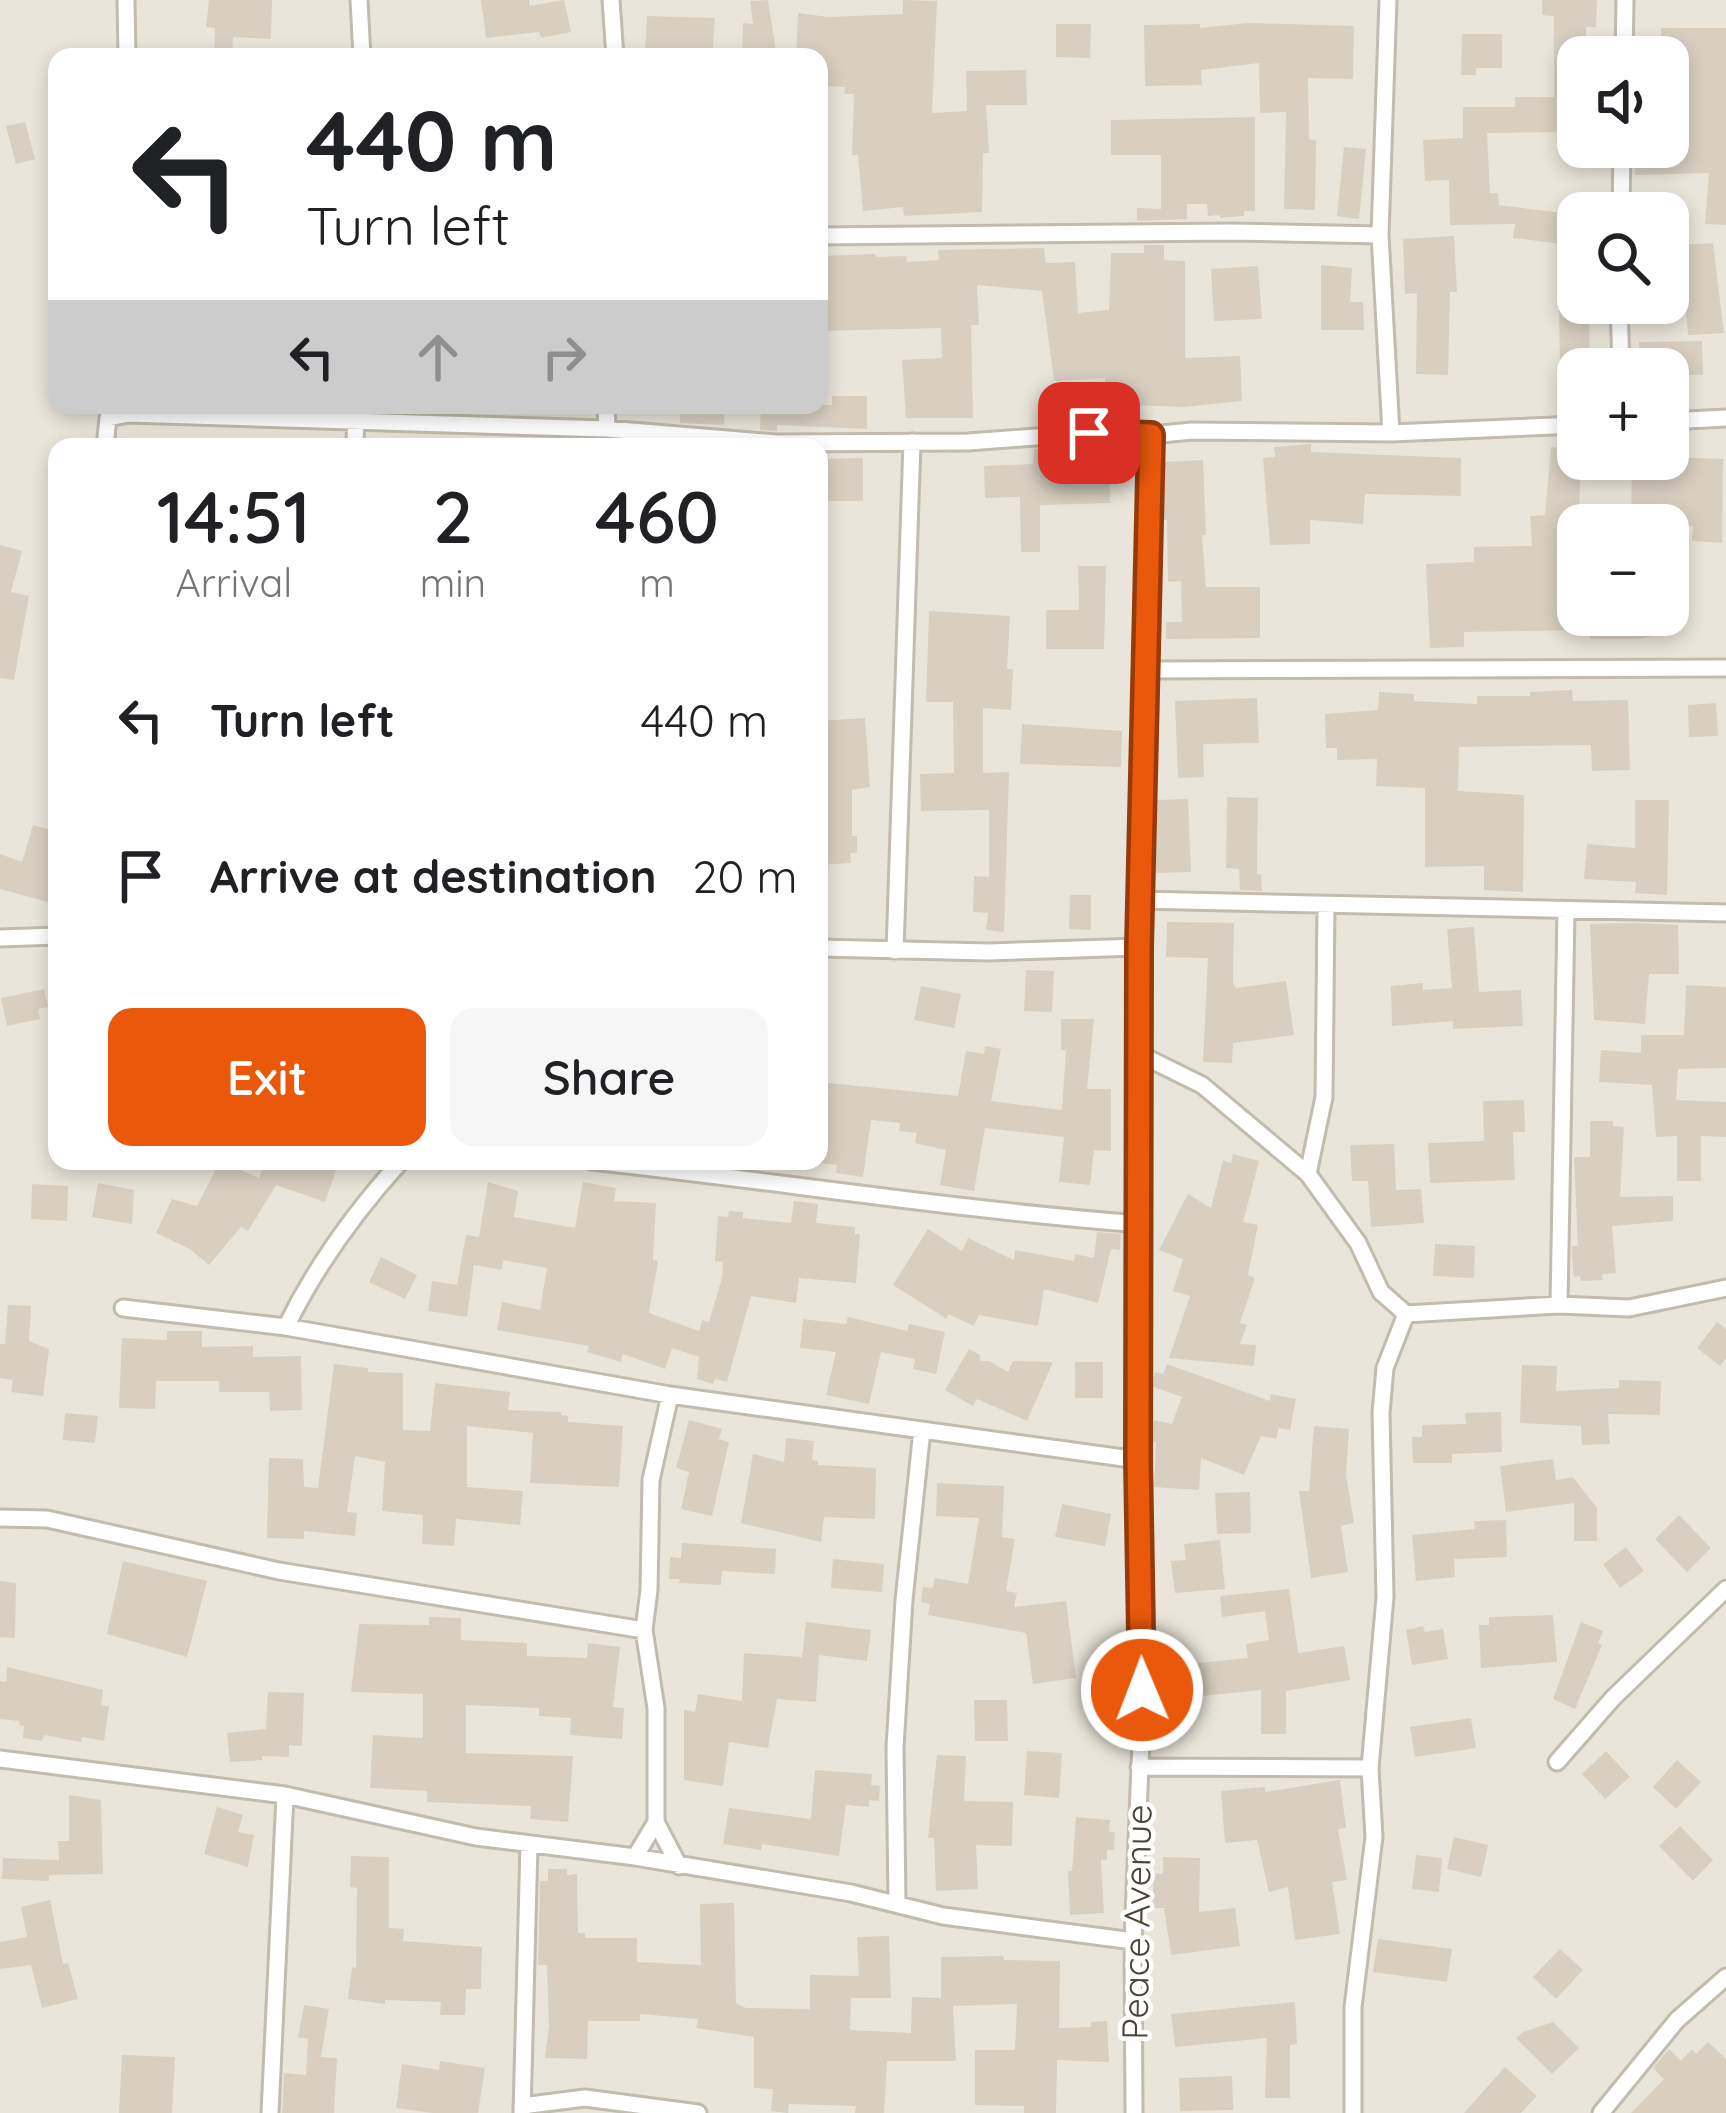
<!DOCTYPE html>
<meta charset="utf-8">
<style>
:root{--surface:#fff;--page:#f6f6f6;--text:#202124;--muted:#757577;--accent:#ea580c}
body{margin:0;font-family:Quicksand,sans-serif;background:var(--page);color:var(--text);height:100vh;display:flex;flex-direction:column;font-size:45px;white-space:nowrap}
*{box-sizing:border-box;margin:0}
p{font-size:39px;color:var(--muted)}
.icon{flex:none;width:66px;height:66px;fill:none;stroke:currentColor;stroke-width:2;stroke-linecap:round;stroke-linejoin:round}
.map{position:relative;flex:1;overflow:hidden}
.side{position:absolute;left:48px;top:438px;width:780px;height:732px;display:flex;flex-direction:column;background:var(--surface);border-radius:24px;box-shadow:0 6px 18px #0003}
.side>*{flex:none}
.guide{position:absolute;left:48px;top:48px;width:780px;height:366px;border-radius:24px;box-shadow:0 6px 18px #0003;background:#fff;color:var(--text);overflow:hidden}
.fabs{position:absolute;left:1557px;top:36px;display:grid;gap:24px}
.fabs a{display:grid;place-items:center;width:132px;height:132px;border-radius:24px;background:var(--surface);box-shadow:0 6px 18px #0003;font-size:60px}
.pin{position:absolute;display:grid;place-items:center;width:102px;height:102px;color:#fff;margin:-51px;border-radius:24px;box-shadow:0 6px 18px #0006}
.me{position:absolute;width:132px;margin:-66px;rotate:359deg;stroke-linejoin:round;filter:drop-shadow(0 0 9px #0008)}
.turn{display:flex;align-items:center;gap:42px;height:252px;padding:0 60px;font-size:54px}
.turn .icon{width:156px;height:156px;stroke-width:2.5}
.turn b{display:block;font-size:84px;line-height:102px}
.lanes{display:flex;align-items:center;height:114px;padding:0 60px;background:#0003;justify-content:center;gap:60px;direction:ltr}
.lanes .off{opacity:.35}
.eta{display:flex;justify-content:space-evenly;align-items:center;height:204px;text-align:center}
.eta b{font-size:72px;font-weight:600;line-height:84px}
.cta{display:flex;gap:24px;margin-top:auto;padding:24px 60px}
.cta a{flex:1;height:138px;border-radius:24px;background:var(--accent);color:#fff;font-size:48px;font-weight:600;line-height:138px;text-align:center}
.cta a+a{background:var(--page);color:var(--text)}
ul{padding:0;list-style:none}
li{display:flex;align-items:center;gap:36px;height:156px;padding:0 60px}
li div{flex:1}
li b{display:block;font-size:45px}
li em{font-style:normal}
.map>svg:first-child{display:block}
.residential{fill:#eae5da;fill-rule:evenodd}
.building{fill:#d8cfc1}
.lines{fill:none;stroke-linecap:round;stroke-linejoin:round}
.street-casing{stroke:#c2bbae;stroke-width:21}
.street{stroke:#fff;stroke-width:15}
.route-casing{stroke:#983908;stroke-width:30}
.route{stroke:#ea580c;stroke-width:21}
.labels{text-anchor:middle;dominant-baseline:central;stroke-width:9;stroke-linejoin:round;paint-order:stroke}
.street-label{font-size:36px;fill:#4b4439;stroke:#fff}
</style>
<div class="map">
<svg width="1726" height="2113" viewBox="0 0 1726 2113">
<rect width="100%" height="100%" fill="#f6f3ec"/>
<!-- residential -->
<path class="residential" d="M0 0H1726V2113H0ZM57 57H819V405H57ZM1578 57H1668V147H1578ZM1578 213H1668V303H1578ZM1578 369H1668V459H1578ZM57 447H819V1161H57ZM1578 525H1668V615H1578Z"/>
<!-- building -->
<path class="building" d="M209 0H272L271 39 233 37 232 57H214L215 28 206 27Z
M481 0H529L530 6 564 0 571 32 541 38 539 32 486 38Z
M768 0 777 57H742L743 23 753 24 750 1Z
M903 0 937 1 932 113 967 111 966 71 1026 70 1027 105H986L989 153H983L982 212 904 216 903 207 863 211 858 155H852L854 94H844L845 87 819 86V57H796L798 13 828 17 903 14Z
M1542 0H1597L1596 27H1586V57H1578V132L1487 133 1490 193H1498L1499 205 1578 215V246L1513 238 1515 224 1450 225 1449 180 1425 181 1423 140 1463 138V107H1515V97H1554V16L1542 15Z
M647 16 715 18 712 57 645 54Z
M1248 23 1354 26 1353 79 1308 78 1309 139 1316 140 1315 210 1284 209 1286 112 1260 113 1259 63 1201 70 1202 85 1145 86 1144 25 1200 24V28Z
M1056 24H1091L1090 58 1056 57Z
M1661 28H1726V225L1705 224 1709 173 1635 175 1634 147H1668V57H1661Z
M1462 34H1502V68H1476V75H1461Z
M1255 117V211H1244V216L1220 218V215L1208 216 1207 204H1187V219L1137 221V208L1161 209V155H1111V120Z
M25 122 35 159 16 164 6 126Z
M1344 147 1366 149 1359 219 1337 216Z
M1454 236 1457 292H1450L1448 375 1416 374 1417 293 1405 294 1403 239Z
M1713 243 1724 333 1688 335 1681 245Z
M1144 245H1164V260L1185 261V358L1240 356 1242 401 1184 407 1105 404V378L1054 381 1042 291 977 285 979 325H971L973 418H906L902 360 942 358 941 328 819 331V256L875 254 876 257 906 256 907 262 939 260 938 250 1044 248 1046 263 1075 262 1078 313 1109 310 1111 253H1144Z
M1321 265 1352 268 1350 302H1363L1364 330H1321Z
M1258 266 1262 319 1214 321 1211 269Z
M1559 299 1589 303 1590 369 1560 370Z
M1702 341 1703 375H1668V369H1640L1639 342Z
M832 396H867V429L777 425V431L760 430 761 405H832Z
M680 405H725L724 425 680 423Z
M1311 444V452L1461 458V496L1365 494 1363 524 1310 520V544L1270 545 1263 458 1275 457 1274 447Z
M1551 447 1578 450V459H1581L1578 542 1566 543 1572 615H1677L1680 631 1637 639H1590V630L1464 632V647L1430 648 1426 564 1474 562V547L1532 546 1530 516 1545 515Z
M1034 449 1057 450 1056 467 1109 465 1110 503 1040 505V552H1021L1020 497 985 498 984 466 1033 464Z
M1668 457 1723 459 1722 543 1692 541 1693 526 1631 525 1632 459Z
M863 458V501H819V459Z
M1203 460 1206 535H1202L1206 587H1260V638L1166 639V622H1182L1181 581 1168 582 1167 520H1162L1161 507 1165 462Z
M0 545 22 551 11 592 29 596 14 680 0 678Z
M1078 566H1106L1104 649H1046V610H1079Z
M929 611 1010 616 1007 669H1013L1011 710 983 708V773L1009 772 1004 932 986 930 988 913 973 912 974 876 989 877V810L921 811 920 774 954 773 953 702H926Z
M1572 690 1573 701 1628 700 1630 770 1592 771 1591 745 1459 747 1458 791 1524 795 1523 892 1484 890V866L1425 867V788L1376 786 1377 759 1337 760V748H1326L1325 714 1378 710 1379 692 1414 694V701L1477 704V696H1530V692Z
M1257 698 1259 743 1203 744 1204 777 1178 778 1175 701Z
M1716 703 1718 736 1689 737 1688 705Z
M865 718 870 787 852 790V836H857V853H850L851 863 819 865V721Z
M1022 724 1122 731 1121 767 1020 764Z
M1227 797 1258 798 1257 874H1261L1262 891 1240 890 1239 869 1226 868Z
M1188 799 1191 872 1156 873 1154 800Z
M1635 800H1669L1667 895 1635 893 1636 882 1584 879 1587 844 1635 848Z
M33 825 57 832V855L50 878 55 879 48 902 0 889V854L22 862Z
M1070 895H1091V930L1069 929Z
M1167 922 1234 923 1233 984 1236 988 1286 981 1294 1035 1233 1043 1232 1063 1203 1062 1208 958 1166 957Z
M1636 923 1678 925 1679 974H1649L1645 1024 1594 1020 1590 924Z
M1474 927 1479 992 1521 990 1523 1026 1453 1029V1021L1392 1026 1391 986 1423 983V990L1452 988 1447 929Z
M1026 970 1054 971 1052 1012 1024 1011Z
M1686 985 1726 987V1068L1678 1069 1676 1100 1726 1102V1137L1701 1136V1181H1677V1136L1656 1137 1652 1085 1599 1082 1601 1050 1641 1053V1035H1684Z
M921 986 961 994 954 1028 914 1020Z
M44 989 48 1007 38 1009 40 1019 7 1026 1 998Z
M1061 1019H1094L1087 1089H1111V1151L1094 1150 1090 1185 1059 1182 1064 1137 985 1128 974 1191 940 1185 946 1150 915 1143 917 1133 899 1131 900 1123 871 1120 863 1177 836 1173 837 1165 819 1163V1082L958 1096 966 1051 984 1054 985 1046 1001 1049 991 1101 1062 1110 1066 1050H1061Z
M1524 1100 1525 1132H1513L1515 1180 1430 1183 1428 1143 1484 1141 1483 1101Z
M1590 1121H1613V1126L1624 1127 1620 1197 1673 1196V1221L1612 1226 1616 1273 1602 1274 1603 1280 1581 1281 1580 1276 1574 1277 1572 1258V1246H1578L1574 1157H1590Z
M1394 1144 1396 1190 1421 1189 1424 1223 1371 1227 1368 1181H1352L1350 1145Z
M1233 1154 1259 1161 1243 1222 1258 1225 1248 1275 1255 1278 1240 1323 1247 1325 1240 1344 1256 1345 1254 1366 1169 1358 1190 1296 1173 1291 1183 1259 1159 1250 1188 1194 1211 1208 1223 1160 1231 1163Z
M220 1161 259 1178 265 1161H339L325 1202 276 1185 248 1231 241 1227 209 1265 190 1249 156 1233 172 1199 197 1206Z
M488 1182 518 1191 514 1217 575 1228 583 1182 616 1188 614 1201 656 1203 653 1260 658 1261 649 1313 699 1331 702 1320 709 1322 722 1278 723 1262 715 1261 718 1216 728 1217 729 1211 743 1212V1218L791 1223 794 1201 818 1204 816 1223 855 1227V1234H860L856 1283 799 1278 796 1303 751 1296 727 1382 715 1379 713 1384 697 1379 699 1357 672 1348 665 1369 623 1354 621 1362 587 1352 589 1346 497 1330 502 1302 540 1310 547 1268 503 1260 502 1270 474 1265 467 1317 428 1311 432 1281 457 1285 466 1235 479 1237Z
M98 1183 134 1190 132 1224 92 1217Z
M32 1184 68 1186 67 1221 31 1219Z
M928 1229 962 1251 968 1238 1014 1260 1015 1250 1074 1261 1075 1254 1094 1258 1097 1232 1121 1234 1120 1250 1111 1249 1098 1303 1044 1289 1038 1326 979 1315 974 1326 948 1314 947 1319 893 1285Z
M1435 1244 1475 1246 1474 1278 1433 1276Z
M381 1257 417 1275 405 1299 369 1282Z
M8 1305 31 1306 29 1341 49 1349 43 1396 11 1392 13 1380 0 1378V1344H5Z
M848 1317 907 1331 909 1324 945 1332 936 1374 913 1369 915 1359 881 1352 869 1404 826 1395 836 1352 800 1348 803 1319 846 1324Z
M1717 1322 1726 1329V1358L1720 1366 1697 1348Z
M167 1331H202V1347L253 1346V1357L301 1356 302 1410 270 1411 269 1392H219V1381H156L155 1409 119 1408 122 1338 167 1340Z
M969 1349 980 1355V1361H989L1008 1372 1013 1361 1053 1362 1027 1421 977 1399 973 1406 945 1390Z
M1075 1362H1103V1398H1075Z
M334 1364 368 1368V1372L403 1373V1430L430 1431 435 1383 510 1392 508 1410 561 1412V1415L568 1416V1422L623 1426 619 1487 530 1483 533 1433 467 1426V1487L523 1491 520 1525 456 1519 454 1546 422 1544 423 1515 382 1511 385 1462 355 1456 347 1512 357 1513 355 1536 304 1531V1539L267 1538 269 1458 303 1459 304 1487 318 1488Z
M1167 1364 1270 1401 1271 1394 1296 1399 1290 1430 1279 1428 1276 1439 1261 1436 1244 1475 1201 1458 1199 1490 1154 1487 1156 1442 1150 1441 1154 1420 1172 1424 1182 1397 1151 1386 1155 1372 1163 1374Z
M1522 1365 1557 1366 1556 1391 1619 1388V1380L1661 1381 1660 1415 1608 1414 1610 1444 1582 1445 1581 1426 1520 1423Z
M1501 1412 1502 1452 1452 1454V1463H1413L1412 1437H1422V1425L1466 1424 1465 1413Z
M65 1413 98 1416 95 1443 63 1440Z
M689 1420 722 1429 719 1439 729 1442 712 1516 681 1509 689 1472 676 1468Z
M1314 1426 1349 1429 1346 1475 1354 1523 1341 1526 1348 1572 1311 1578 1299 1491H1309Z
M786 1438 814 1441 812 1460 818 1461V1465L876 1468 875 1519 824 1517 821 1542 741 1523 753 1454 784 1462Z
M1553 1459 1556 1480 1573 1477 1597 1508V1541H1574V1503L1506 1512 1500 1466Z
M937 1483 1004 1486 1002 1537 1015 1539 1006 1591 1017 1593 1014 1607 1066 1601 1076 1678 1033 1684 1026 1633 928 1615 930 1604 921 1602 923 1587 933 1588 935 1578 968 1584 979 1518 936 1516Z
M1250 1492 1251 1533 1217 1534 1215 1493Z
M1062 1504 1111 1514 1105 1546 1055 1537Z
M1679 1515 1711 1548 1687 1572 1655 1539Z
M1506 1520 1507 1557 1454 1559 1455 1577 1416 1581 1412 1535 1475 1529 1474 1521Z
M1220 1540 1225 1589 1175 1593 1171 1561 1186 1560 1184 1544Z
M682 1543 776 1549 775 1574 722 1571 721 1585 679 1583 680 1579H669L670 1557 681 1558Z
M1626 1547 1644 1571 1620 1588 1603 1564Z
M833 1559 884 1564 882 1592 831 1588Z
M123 1561 207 1581 187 1657 107 1634Z
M0 1581 16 1583 15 1638 0 1637Z
M1289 1589 1298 1653 1344 1646 1350 1680 1286 1691V1734H1261V1690L1173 1699 1167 1648 1186 1646 1188 1664 1248 1658 1246 1644 1269 1640 1265 1611 1222 1617 1220 1596Z
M1553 1615 1557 1662 1481 1668 1479 1625H1489V1617Z
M429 1617 461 1618V1640L527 1643V1656L587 1658 588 1643 620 1647 613 1707 624 1708 622 1739 570 1735 571 1718 539 1716V1708L466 1705V1753L573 1756 568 1822 530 1819 531 1806 427 1802V1791L370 1788 373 1735 423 1738V1694L351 1692 359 1624 429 1625Z
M806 1622 871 1630 867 1661 819 1655 816 1702 777 1699 768 1748 729 1742 723 1786 684 1780V1710L695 1712 698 1694 742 1701 744 1653 802 1657Z
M1581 1622 1603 1631 1598 1643 1602 1645 1575 1709 1553 1699Z
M1423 1626 1425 1632 1443 1629 1448 1659 1412 1665 1406 1630Z
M7 1667 103 1690 101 1705 109 1706 104 1741 82 1737 81 1742 44 1735 42 1741 23 1738 24 1726 19 1725 20 1721 0 1719V1681L6 1682Z
M268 1692 304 1693 302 1746 289 1745V1757L262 1756V1760L230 1762 227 1733 266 1729Z
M974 1700H1007L1008 1741H975Z
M1471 1718 1476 1748 1415 1757 1410 1727Z
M1027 1751 1062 1753 1059 1798 1024 1795Z
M1606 1751 1630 1777 1605 1799 1582 1774Z
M937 1755 966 1756 964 1801 1013 1802 1012 1846 976 1845 978 1889 936 1891 934 1838H928Z
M1677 1760 1701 1782 1676 1809 1653 1787Z
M815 1770 872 1774 871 1785 880 1786 879 1801 869 1800V1807L846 1805 839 1856 762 1844 761 1850 723 1844 729 1808 811 1819Z
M1340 1780 1346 1828 1338 1829 1347 1880 1332 1882 1340 1934 1295 1940 1288 1887 1269 1892 1257 1840 1225 1843 1221 1791 1265 1787V1792Z
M69 1795 101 1800 103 1874 49 1875V1881L2 1879 3 1858 59 1860 58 1841H69Z
M217 1807 243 1815 238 1832 254 1835 248 1867 204 1854Z
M1076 1817 1110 1820 1109 1832H1115L1114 1850H1107V1860H1101L1104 1913 1070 1915 1068 1871H1072Z
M1680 1826 1713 1860 1693 1881 1659 1846Z
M1454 1837 1488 1845 1481 1877 1447 1869Z
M1416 1855 1442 1858 1439 1892 1412 1889Z
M351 1856 389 1857V1928L404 1929 403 1941 482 1947 481 1989H466L465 2015H440L441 2002 385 2000V2004L348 1999 352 1967 356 1968 357 1888 350 1887Z
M1163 1857 1200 1858 1199 1912 1235 1908 1240 1946 1171 1955 1164 1908H1153V1873L1163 1874Z
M548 1869H567V1875L577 1874 578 1933H585V1938H637V1962L701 1965 700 1904 734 1903 736 2003 746 2008 810 2009V1975L859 1976 857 1937 889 1936 891 1998H851L850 2030 911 2033 912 1997 941 1998V1957L1003 1956 1004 1960 1060 1961 1059 2028 1091 2027V2022L1107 2021 1109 2062 1057 2060 1056 2113H1024V2106L975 2105V2050H1015L1017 2004 953 2006 956 2061H887L884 2113H855L856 2106 789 2104 788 2113 771 2111 773 2089 754 2088V2037L696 2028 698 2019 640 2014V2021H588L587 2059 545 2058 549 2025 547 1965H538L540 1881H548Z
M50 1900 63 1964 68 1963 78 1999 42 2008 31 1965 0 1969V1942L27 1937 21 1907Z
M1378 1939 1452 1949 1447 1982 1373 1972Z
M1560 1949 1583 1970 1556 1999 1533 1977Z
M1295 2002 1297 2044 1290 2045V2098H1265L1267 2038 1175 2047 1171 2014Z
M304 2005 329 2009 321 2057 337 2058 334 2113H282L284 2073 306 2075 308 2039 298 2037Z
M1553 2022 1579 2048 1552 2074 1516 2038 1523 2032Z
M1708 2042 1726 2059V2113H1631L1664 2079 1653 2068 1669 2049 1681 2061 1692 2049 1696 2054Z
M122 2055 175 2057 172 2113H119Z
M440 2061 485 2068 478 2113H432L396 2108 402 2064 439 2070Z
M1505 2067 1537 2096 1521 2113H1464Z
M1232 2076 1233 2110 1180 2111 1179 2078Z"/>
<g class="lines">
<!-- street casing -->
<g class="street-casing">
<path id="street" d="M126 0 127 57
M359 0 362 57
M611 0 615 57
M1388 0 1380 235 1391 433
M1624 57 1625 0
M1621 213 1622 147
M819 236 1232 232 1380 235
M1619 303 1621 369
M606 405 607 429
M1668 421 1726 418
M105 447 108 418 129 414 607 429 776 443 968 442 1089 433 1151 435 1192 431 1391 433 1578 425
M355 447 356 405
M1145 670 1726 668
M1140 900 1726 913
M0 938 57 936
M819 948 989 952 1139 947
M895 951 912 442
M1141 1055 1202 1085 1308 1174 1358 1243 1381 1292 1406 1314 1559 1305 1629 1308 1726 1288
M591 1161C775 1181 957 1210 1141 1224
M1308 1174 1324 1097 1326 905
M1559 1305 1566 911
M123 1308 286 1327 670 1395 1138 1460
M286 1327C316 1265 355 1212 401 1161
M670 1395 651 1480 649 1590 644 1630 656 1708V1822L679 1866
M0 1518 47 1519 279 1571 644 1630
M0 1759 285 1795 476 1837 635 1857 851 1893 943 1916 1133 1941
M1557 1762 1613 1698 1726 1589
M1139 1767 1370 1768
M635 1857 656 1822
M897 1903 895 1747 904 1600 922 1430
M522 2106 585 2098 698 2113
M270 2113 285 1795
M522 2113 529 1844
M1134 2113 1133 1941 1143 1690 1138 1460 1139 947 1151 435
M1353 2113V2007L1374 1837 1370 1768 1385 1597 1381 1413 1385 1368 1406 1314
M1601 2113 1677 2020 1726 1977"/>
</g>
<!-- street -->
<use href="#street" class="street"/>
</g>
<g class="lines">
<!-- route casing -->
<g class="route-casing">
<path id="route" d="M1089 433 1151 435 1139 947 1138 1460 1142 1690"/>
</g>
<!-- route -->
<use href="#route" class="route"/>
</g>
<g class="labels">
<!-- street labels -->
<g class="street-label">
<text transform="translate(1136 1922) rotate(-89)">Peace Avenue</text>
</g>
</g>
</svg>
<div class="fabs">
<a><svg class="icon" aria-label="sound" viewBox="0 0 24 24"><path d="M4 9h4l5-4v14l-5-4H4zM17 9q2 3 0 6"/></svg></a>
<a><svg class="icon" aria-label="search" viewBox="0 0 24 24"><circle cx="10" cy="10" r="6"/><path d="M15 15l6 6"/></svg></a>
<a>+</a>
<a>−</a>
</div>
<div class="pin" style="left:1089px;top:433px;background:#d93025"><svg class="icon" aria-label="arrive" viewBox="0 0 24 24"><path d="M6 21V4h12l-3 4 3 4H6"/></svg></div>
<svg class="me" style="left:1142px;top:1690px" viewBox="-20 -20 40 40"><circle r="17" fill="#ea580c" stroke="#fff" stroke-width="3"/><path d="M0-11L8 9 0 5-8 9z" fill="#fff"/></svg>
<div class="guide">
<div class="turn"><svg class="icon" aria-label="left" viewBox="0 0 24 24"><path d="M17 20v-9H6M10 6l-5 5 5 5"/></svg><div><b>440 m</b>Turn left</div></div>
<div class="lanes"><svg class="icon" aria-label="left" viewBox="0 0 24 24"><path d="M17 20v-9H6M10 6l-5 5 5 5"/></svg><svg class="icon off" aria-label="ahead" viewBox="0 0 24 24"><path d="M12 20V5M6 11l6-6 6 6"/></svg><svg class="icon off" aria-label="right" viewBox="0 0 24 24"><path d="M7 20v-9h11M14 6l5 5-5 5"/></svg></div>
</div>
<section class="side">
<div class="eta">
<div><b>14:51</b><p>Arrival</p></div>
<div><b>2</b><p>min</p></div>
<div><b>460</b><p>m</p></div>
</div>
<ul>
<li><svg class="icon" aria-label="left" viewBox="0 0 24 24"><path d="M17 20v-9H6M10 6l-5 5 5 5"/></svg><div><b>Turn left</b></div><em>440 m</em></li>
<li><svg class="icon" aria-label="arrive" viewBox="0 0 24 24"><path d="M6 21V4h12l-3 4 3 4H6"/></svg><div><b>Arrive at destination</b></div><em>20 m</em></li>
</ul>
<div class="cta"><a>Exit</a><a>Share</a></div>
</section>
</div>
